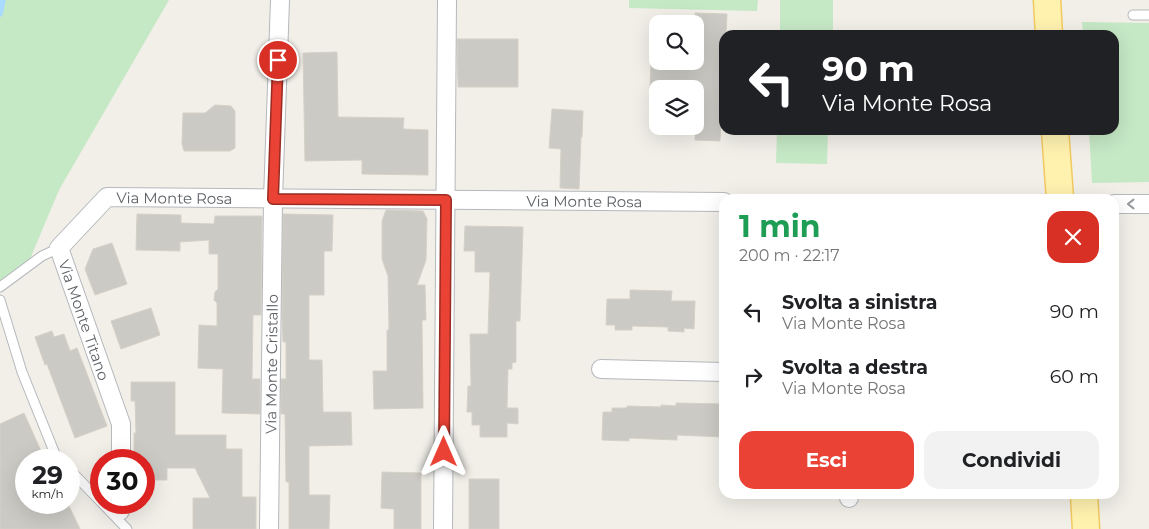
<!DOCTYPE html>
<html lang="it">
<meta charset="utf-8">
<style>
:root{--surface:#fff;--page:#f2f2f2;--text:#202124;--muted:#757577;--accent:#ea4335}
body{margin:0;font-family:Montserrat,sans-serif;background:var(--page);color:var(--text);height:100vh;display:flex;flex-direction:column;font-size:19px;white-space:nowrap}
*{box-sizing:border-box;margin:0}
p{font-size:16px;color:var(--muted)}
.icon{flex:none;width:28px;height:28px;fill:none;stroke:currentColor;stroke-width:2;stroke-linecap:round;stroke-linejoin:round}
.map{position:relative;flex:1;overflow:hidden}
.side{position:absolute;left:719px;top:194px;width:400px;height:305px;display:flex;flex-direction:column;background:var(--surface);border-radius:15px;box-shadow:0 5px 20px #0002}
.side>*{flex:none}
.top-card{position:absolute;left:719px;top:30px;width:400px;height:105px;border-radius:15px;box-shadow:0 5px 20px #0002;background:#202124;color:#fff;overflow:hidden}
.controls{position:absolute;left:649px;top:15px;display:grid;gap:10px}
.controls a{display:grid;place-items:center;width:55px;height:55px;border-radius:10px;background:var(--surface);box-shadow:0 5px 20px #0002;font-size:25px}
.speed{position:absolute;left:15px;top:449px;display:flex;gap:10px;font-size:25px;font-weight:700;text-align:center}
.speed>*{display:grid;place-content:center;width:65px;height:65px;border-radius:50%;background:var(--surface);box-shadow:0 5px 20px #0002;line-height:1}
.speed small{font-size:12px;font-weight:400}
.speed .limit{border:8px solid #d22;background:#fff;color:#111}
.pin{position:absolute;display:grid;place-items:center;width:42px;height:42px;color:#fff;margin:-21px;border:2px solid #fff;border-radius:50%;box-shadow:0 1px 5px #0007}
.me{position:absolute;width:55px;margin:-28px;rotate:0deg;stroke-linejoin:round;filter:drop-shadow(0 0 4px #0008)}
.turn{display:flex;align-items:center;gap:18px;height:105px;padding:0 20px;font-size:22px}
.turn .icon{width:65px;height:65px;stroke-width:2.5}
.turn b{display:block;font-size:35px;line-height:42px}
.round{display:grid;place-items:center;flex:none;width:52px;height:52px;border-radius:15px;background:var(--page)}
.summary{display:flex;align-items:center;justify-content:space-between;height:85px;padding:0 20px}
h1{font-size:30px;font-weight:700;line-height:38px;color:#1e9e55}
.primary-button{display:flex;gap:10px;margin-top:auto;padding:10px 20px}
.primary-button a{flex:1;height:58px;border-radius:15px;background:var(--accent);color:#fff;font-size:20px;font-weight:700;line-height:58px;text-align:center}
.primary-button a+a{background:var(--page);color:var(--text)}
ul{padding:0;list-style:none}
li{display:flex;align-items:center;gap:15px;height:65px;padding:0 20px}
li div{flex:1}
li b{display:block;font-size:19px}
li em{font-style:normal}
.map>svg:first-child{display:block}
.green{fill:#c5e8c5}
.lines{fill:none;stroke-linecap:round;stroke-linejoin:round}
.stream{stroke:#aadaff;stroke-width:5.5}
.building{fill:#cccac5;stroke:#d6d1c6}
.service-casing{stroke:#b5b8bc;stroke-width:11}
.minor-casing{stroke:#b5b8bc;stroke-width:20}
.primary-casing{stroke:#f2c960;stroke-width:29}
.service{stroke:#fff;stroke-width:9}
.minor{stroke:#fff;stroke-width:18}
.primary{stroke:#fff2af;stroke-width:26}
.oneway{stroke:#979a9d}
.route-casing{stroke:#982c22;stroke-width:12}
.route{stroke:#ea4335;stroke-width:9}
.labels{text-anchor:middle;dominant-baseline:central;stroke-width:5;stroke-linejoin:round;paint-order:stroke}
.street-label{font-size:15px;fill:#5f6368;stroke:#fff}
</style>
<div class="map">
<svg width="1149" height="529" viewBox="0 0 1149 529">
<rect width="100%" height="100%" fill="#f1efe8"/>
<!-- green -->
<path class="green" d="M0 0H169L59 190 30 259 0 284Z
M629 0H758L757 11 629 8Z
M780 0H833V35H780Z
M1082 22 1149 23V182L1092 183 1089 130H1114V35H1083Z
M777 130H828L827 164 776 163Z"/>
<g class="lines">
<!-- stream -->
<path class="stream" d="M0 14 3 0"/>
</g>
<!-- building -->
<path class="building" d="M695 13 727 14 726 35H724V76L720 141 695 140V89H650L651 61H695Z
M457 39H518V87H458Z
M337 52 338 117 404 118 403 129 428 130V175L362 174V160L305 161 303 53Z
M215 105 231 106 235 111V148L230 151H184L182 144 183 113H205Z
M552 109 583 111 582 137H581L579 189 560 188 561 149 549 148Z
M386 210 423 211 427 219 426 260 417 285H425L426 320H422L423 408 374 409 373 371H387V330H389L388 276 382 259V221Z
M137 214 181 215V223L214 224 215 216H262L261 315H253L252 379H260V414L222 413 223 369 198 368 199 325 217 326V303L214 300 215 292 218 289V254H209V240L180 242V251L136 250Z
M283 214 333 215 332 251H324V295H309V360H322L323 412H351L352 445 309 446V495H330L329 529H289V482H286L285 414H281V379H286V342H283L282 316Z
M465 226 523 227 520 321H516V362L512 363V369H508L507 408H518V424L507 423V437H480V425H472V412H467L468 386H471L470 334H488L490 272H475V251H464Z
M112 243 127 284 95 295 85 269 93 249Z
M630 290 672 291 671 301H695L694 329 684 328V332L668 331V327L632 326V330H615V325H606L607 299H630Z
M151 308 160 335 121 349 111 321Z
M52 331 54 337 64 334 70 351 77 348 107 426 75 438 47 364 45 365 35 337Z
M131 382H175V435H226V449H242V497H256V529H193V498H210L195 468H167V480H144V460H134V433H136L135 401H131Z
M676 403 724 404 723 437 677 435V440L629 438V441L602 440 603 412H612V408H627V406L661 407V405L676 406Z
M24 413 41 451 26 458V502H67L80 529H0V424Z
M382 472 421 473V529H394V509L381 508Z
M469 479H499V529H469Z"/>
<g class="lines">
<!-- service casing -->
<g class="service-casing">
<path id="service" d="M1133 15H1149
M0 287 42 256 59 248
M0 300 22 372 55 454 60 460
M69 469 101 502
M101 502 127 529"/>
</g>
<!-- minor casing -->
<g class="minor-casing">
<g id="minor">
<path d="M1114 204H1149"/>
<path d="M601 369 724 372"/>
<path id="s1" d="M121 460V424L59 248 107 197 724 202"/>
<path d="M849 494V498"/>
<path d="M120 511V502"/>
<path id="s2" d="M269 529 273 199 280 0"/>
<path d="M443 529 447 0"/>
</g>
</g>
<!-- primary casing -->
<g class="primary-casing">
<path id="primary" d="M1047 0 1049 35
M1055 130 1060 199
M1084 494 1086 529"/>
</g>
<!-- service -->
<use href="#service" class="service"/>
<!-- minor -->
<use href="#minor" class="minor"/>
<!-- primary -->
<use href="#primary" class="primary"/>
</g>
<!-- one-way arrows -->
<defs><path id="oneway-chevron" d="M-2-3.5L2.5 0L-2 3.5" fill="none" stroke-width="1.6" stroke-linecap="round" stroke-linejoin="round" transform="scale(1.25)"/></defs>
<use class="oneway" href="#oneway-chevron" transform="translate(1131 204) rotate(180)"/>
<g class="lines">
<!-- route casing -->
<g class="route-casing">
<path id="route" d="M278 60 273 199 446 200 444 452"/>
</g>
<!-- route -->
<use href="#route" class="route"/>
</g>
<g class="labels">
<!-- street labels -->
<g class="street-label">
<text stroke="none"><textPath href="#s1" startOffset="360">Via Monte Rosa</textPath></text>
<text stroke="none"><textPath href="#s1" startOffset="770">Via Monte Rosa</textPath></text>
<text transform="translate(84 320) rotate(71)">Via Monte Titano</text>
<text stroke="none"><textPath href="#s2" startOffset="165">Via Monte Cristallo</textPath></text>
</g>
</g>
</svg>
<div class="controls">
<a><svg class="icon" aria-label="search" viewBox="0 0 24 24"><circle cx="10" cy="10" r="6"/><path d="M15 15l6 6"/></svg></a>
<a><svg class="icon" aria-label="layers" viewBox="0 0 24 24"><path d="M12 4l9 5-9 5-9-5zM3 14l9 5 9-5"/></svg></a>
</div>
<div class="speed"><div>29<small>km/h</small></div><div class="limit">30</div></div>
<div class="pin" style="left:278px;top:60px;background:#d93025"><svg class="icon" aria-label="arrive" viewBox="0 0 24 24"><path d="M6 21V4h12l-3 4 3 4H6"/></svg></div>
<svg class="me" style="left:444px;top:452px" viewBox="-20 -20 40 40"><path d="M0-17L14 15 0 8-14 15z" fill="#ea4335" stroke="#fff" stroke-width="4"/></svg>
<div class="top-card">
<div class="turn"><svg class="icon" aria-label="left" viewBox="0 0 24 24"><path d="M17 20v-9H6M10 6l-5 5 5 5"/></svg><div><b>90 m</b>Via Monte Rosa</div></div>
</div>
<section class="side">
<div class="summary"><div><h1>1 min</h1><p>200 m · 22:17</p></div><a class="round" style="background:#d93025;color:#fff"><svg class="icon" aria-label="close" viewBox="0 0 24 24"><path d="M6 6l12 12M18 6L6 18"/></svg></a></div>
<ul>
<li><svg class="icon" aria-label="left" viewBox="0 0 24 24"><path d="M17 20v-9H6M10 6l-5 5 5 5"/></svg><div><b>Svolta a sinistra</b><p>Via Monte Rosa</p></div><em>90 m</em></li>
<li><svg class="icon" aria-label="right" viewBox="0 0 24 24"><path d="M7 20v-9h11M14 6l5 5-5 5"/></svg><div><b>Svolta a destra</b><p>Via Monte Rosa</p></div><em>60 m</em></li>
</ul>
<div class="primary-button"><a>Esci</a><a>Condividi</a></div>
</section>
</div>
